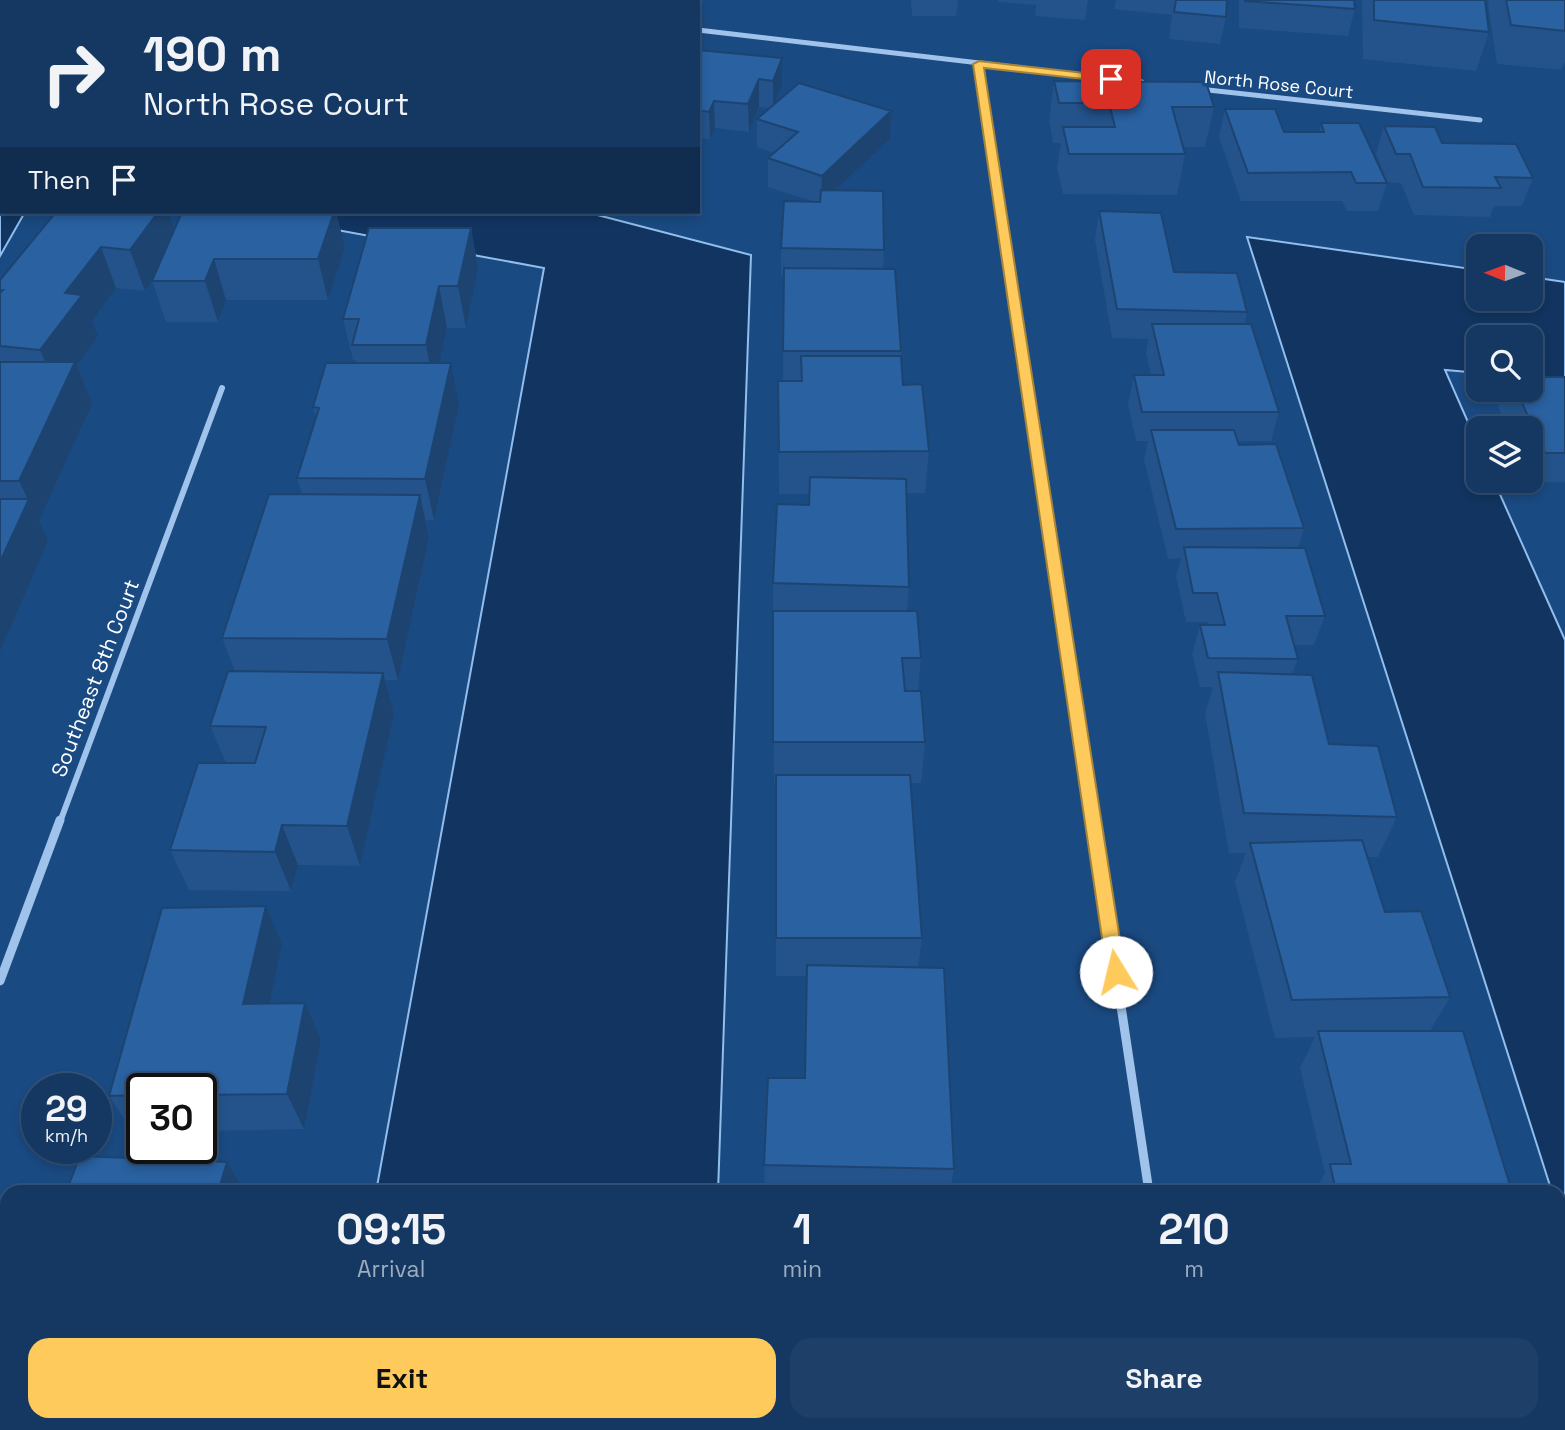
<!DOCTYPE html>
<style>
:root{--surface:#143862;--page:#1d3f68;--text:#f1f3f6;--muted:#9dacbe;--line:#335277;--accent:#fdca5b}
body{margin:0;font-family:"Space Grotesk",sans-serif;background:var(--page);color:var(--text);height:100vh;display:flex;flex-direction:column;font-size:26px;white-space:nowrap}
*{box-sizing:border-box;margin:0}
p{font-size:23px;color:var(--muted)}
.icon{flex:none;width:38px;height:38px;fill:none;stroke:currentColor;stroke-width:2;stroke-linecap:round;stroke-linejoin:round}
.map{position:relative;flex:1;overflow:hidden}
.details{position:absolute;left:0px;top:1185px;width:1566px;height:247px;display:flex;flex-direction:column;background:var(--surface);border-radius:21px 21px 0 0;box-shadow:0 4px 10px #0003,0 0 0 2px var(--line)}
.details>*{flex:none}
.top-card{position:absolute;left:0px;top:0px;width:700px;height:214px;box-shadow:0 4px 10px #0003,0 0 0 2px var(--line);background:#143862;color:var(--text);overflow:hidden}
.needle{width:46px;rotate:271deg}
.controls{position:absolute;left:1466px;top:234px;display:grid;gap:14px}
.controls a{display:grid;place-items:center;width:77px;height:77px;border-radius:14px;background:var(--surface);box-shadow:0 4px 10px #0003,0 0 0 2px var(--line);font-size:35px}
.speed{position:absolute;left:21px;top:1073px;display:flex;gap:14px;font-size:35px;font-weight:700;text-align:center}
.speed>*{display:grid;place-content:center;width:91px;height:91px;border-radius:50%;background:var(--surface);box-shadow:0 4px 10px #0003,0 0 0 2px var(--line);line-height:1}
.speed small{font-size:18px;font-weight:400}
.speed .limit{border:4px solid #111;border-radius:10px;background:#fff;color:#111}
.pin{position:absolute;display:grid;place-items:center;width:60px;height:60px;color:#fff;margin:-30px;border-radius:14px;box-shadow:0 4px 10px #0006}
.me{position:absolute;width:77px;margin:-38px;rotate:351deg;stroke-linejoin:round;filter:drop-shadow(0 0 5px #0008)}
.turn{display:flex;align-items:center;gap:24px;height:147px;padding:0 28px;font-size:32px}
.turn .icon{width:91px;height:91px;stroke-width:2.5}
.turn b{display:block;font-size:49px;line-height:60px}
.then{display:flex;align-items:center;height:66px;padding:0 28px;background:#0003;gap:14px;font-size:26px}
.eta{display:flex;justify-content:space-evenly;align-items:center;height:119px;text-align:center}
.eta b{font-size:42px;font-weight:700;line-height:49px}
.button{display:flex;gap:14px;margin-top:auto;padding:14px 28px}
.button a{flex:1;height:80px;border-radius:21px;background:var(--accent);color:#111;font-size:28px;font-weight:700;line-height:80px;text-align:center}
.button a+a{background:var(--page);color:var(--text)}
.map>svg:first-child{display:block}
.water{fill:#113560;stroke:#91beed;stroke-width:2}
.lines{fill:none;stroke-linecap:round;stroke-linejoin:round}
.minor-far2{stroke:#9fc3eb;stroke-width:5}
.minor-far1{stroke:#9fc3eb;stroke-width:6}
.minor{stroke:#9fc3eb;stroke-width:9}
.wall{fill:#23538a}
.shaded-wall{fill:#1d4471}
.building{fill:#2961a1;stroke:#1d4471;stroke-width:2}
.route{fill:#fdca5b;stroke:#a4833b;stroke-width:2}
.labels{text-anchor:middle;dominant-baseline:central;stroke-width:7;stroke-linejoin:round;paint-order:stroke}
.far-street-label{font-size:18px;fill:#fff;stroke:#1a4a82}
.street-label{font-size:21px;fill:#fff;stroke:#1a4a82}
</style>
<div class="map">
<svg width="1565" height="1430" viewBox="0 0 1565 1430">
<rect width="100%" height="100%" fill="#1a4a82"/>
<!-- water -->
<path class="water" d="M0 0H199L2 2V212H25L0 256Z
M239 212H586L751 255 718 1192H376L544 268Z
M1247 237 1479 270V299H1531V277L1565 282V381L1531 378V338H1479V373L1445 370 1479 447V481H1494L1565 640V1234L1559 1216V1192H1552Z
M333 1425 710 1424V1430H332Z"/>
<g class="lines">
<!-- minor-far2 -->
<path class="minor-far2" d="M453 0 467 2
M698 30 1142 82
M979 64 1023 356
M1199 89 1480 120"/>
<!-- minor-far1 -->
<path class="minor-far1" d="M1023 355 1093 822
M60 822 222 388"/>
<!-- minor -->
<path class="minor" d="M1093 820 1149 1192
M0 981 60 820
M1184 1424 1185 1430"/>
</g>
<!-- wall -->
<path class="wall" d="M911 0H958L956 16H912Z
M998 0H1088L1085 20 1035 16 1036 5 998 2Z
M1116 0H1227L1226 17 1220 44 1169 39 1172 15 1114 9Z
M1239 0H1354L1355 9 1348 36 1239 28Z
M1362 0H1485L1489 32 1476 71 1363 59Z
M1489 0H1565V62L1561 70 1497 64 1488 4Z
M698 50 782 58V86L775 104 891 111 890 139 836 190 884 250 883 269 901 351 903 385 929 451 925 493H906L909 587 907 611 921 658 918 691 925 742 921 783H911L922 938 918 968 954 1169 950 1192H765L764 1165 805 1078 807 976H776V783H774L773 583 809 505V494H779L778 381H801L783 380 784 277H781V248L815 202 768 187V158L774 153 757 147V119L770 108 759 107 749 132 715 128 710 139 698 138Z
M1054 81 1214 107 1205 147H1183L1185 154 1177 195 1063 194 1057 167 1061 143H1053L1049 121Z
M1225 109 1284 132H1319L1321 123 1387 183 1378 211H1347L1342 201H1241L1219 137Z
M1384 126 1442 143 1533 178 1522 206H1494L1490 217 1414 215 1401 183 1387 182 1376 154Z
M1099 211 1174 272 1247 312 1244 324 1279 412 1271 441H1238L1239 445 1304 528 1298 548 1325 616 1314 645H1294L1298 659 1292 674 1329 744 1397 817 1378 857H1367L1385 912 1450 997 1430 1031 1512 1192H1314L1325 1173 1300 1068 1315 1037 1275 1038 1235 882 1246 853H1229L1205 714 1213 687H1200L1192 654 1200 625H1209L1208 622H1186L1176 576 1181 558 1168 559 1144 459 1148 441H1136L1128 404 1134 375H1151L1146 353 1148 339 1112 338 1095 240Z
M169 212 175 229 182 212H336L345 248 328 300H226L218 322H166L152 280 145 291 116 288 92 321 98 336 77 365 92 404 39 521 48 541 0 652V280L104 215Z
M471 228 478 269 466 328H447L439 363H451L459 405 434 520H426L429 537 398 680H385L394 714 360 866 298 865 291 891 189 890 170 850 226 763 210 726 235 671 222 638 302 494 297 478 316 419 313 407 357 363 356 360H353L343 319Z
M1565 377V482H1532L1531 429H1508L1498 407 1504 390H1531Z
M282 945 269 1004 321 1041 304 1129 201 1131V1088H142V1131H132L109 1096Z
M1374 1424H1559L1565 1430H1375Z"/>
<!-- shaded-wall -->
<path class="shaded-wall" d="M295 0H307V2H294Z
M782 58V86L773 108V81Z
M759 79V107L749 132 748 104Z
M714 101 715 128 710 139 709 112Z
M891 111 890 139 821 204 822 176Z
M158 212H169L179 242 145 291 130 250Z
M334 212H336L345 248 328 300 318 259Z
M471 228 478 269 466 328 458 286Z
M101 247 116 288 92 321 98 336 77 365 92 404 39 521 48 541 0 652V562L28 500 19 481 58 391 40 350 65 293Z
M214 259 226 300 218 322 205 281Z
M439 286 447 328 434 387 426 345Z
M451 363 459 405 434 520 425 479Z
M420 495 429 537 398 680 387 639Z
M383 673 394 714 360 866 347 826Z
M282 825 298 865 291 891 275 852Z
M266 906 282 945 261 1042 243 1004Z
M305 1003 321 1041 304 1129 287 1094Z
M227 1162 244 1192H218Z
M213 1424H242L241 1430H212Z"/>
<!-- building -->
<path class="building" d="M196 0H295L294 2H194Z
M1176 0H1227L1226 17 1174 12Z
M1245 0H1354L1355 9 1245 1Z
M1374 0H1485L1489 32 1374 20Z
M1506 0H1565V31L1511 25Z
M698 50 782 58 773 81 759 79 748 104 714 101 709 112 698 110Z
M1054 81 1206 82 1214 107H1172L1185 154H1069L1063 127H1115L1109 103H1059Z
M799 83 891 111 822 176 768 158 798 132 757 119Z
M1225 109H1275L1284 132H1324L1321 123H1359L1387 183H1356L1351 172 1248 173Z
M1384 126 1435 127 1442 143 1516 144 1533 178 1495 177 1501 188 1423 187 1410 154H1396Z
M821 190 883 191 884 250 781 248 784 201 820 202Z
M1099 211 1161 213 1174 272 1237 273 1247 312 1117 309Z
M56 212 104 215 106 212H158L130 250 101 247 65 293 82 295 40 350 0 346V293L3 290H0V280Z
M182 212H334L318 259H214L205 281H152Z
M369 228H471L458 286H439L426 345H352L359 319H343Z
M784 268 895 269 901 351H783Z
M1152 324H1251L1279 412H1142L1134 375H1164Z
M801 356H901L903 385 922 384 929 451 779 452 778 381H802Z
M0 362H75L19 481H0Z
M326 363H451L425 479 297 478 319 408 313 407Z
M1531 377H1565V453H1545L1516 390H1531Z
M1151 430H1234L1239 445 1276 444 1304 528 1176 529Z
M810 477 906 479 909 587 773 583 777 504 809 505Z
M269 494 420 495 387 639 222 638Z
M0 499H29L0 562Z
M1184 547 1305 548 1325 616H1286L1298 659 1208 658 1200 625H1225L1217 593H1193Z
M773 611H917L921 658H902L905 691H921L925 742H773Z
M228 671 383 673 347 826 282 825 275 852 170 850 198 763H255L266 727 210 726Z
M1218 672 1312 675 1329 744 1378 746 1397 817 1244 813Z
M776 775H910L922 938H776Z
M1362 840 1385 912 1421 911 1450 997 1292 1000 1250 843Z
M266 906 243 1004 305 1003 287 1094 201 1095V1088H142V1095L109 1096 162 908Z
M807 965 944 968 954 1169 764 1165 768 1078H805Z
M1318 1031H1463L1512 1192H1336L1330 1164H1351Z
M80 1156 227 1162 218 1192H66Z
M1559 1313 1565 1331V1430H1406L1405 1424H1559Z
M7 1357V1424H213L212 1430H0V1377Z
M765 1424H986V1430H765Z"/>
<!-- route -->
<path class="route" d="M979 61 1111 76 1116 79 1111 82 984 68 1125 972 1122 977 1116 980 1109 977 1107 972 973 64Z"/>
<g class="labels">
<!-- far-street labels -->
<g class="far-street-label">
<text transform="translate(1279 84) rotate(6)">North Rose Court</text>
</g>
<!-- street labels -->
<g class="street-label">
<text transform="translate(95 678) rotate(-69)">Southeast 8th Court</text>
</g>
</g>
</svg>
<div class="controls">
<a><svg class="needle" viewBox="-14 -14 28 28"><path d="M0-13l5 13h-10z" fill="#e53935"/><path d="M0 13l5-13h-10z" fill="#9dacbe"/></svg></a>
<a><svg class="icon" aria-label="search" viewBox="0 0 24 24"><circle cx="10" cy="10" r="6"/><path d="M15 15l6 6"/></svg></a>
<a><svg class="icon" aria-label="layers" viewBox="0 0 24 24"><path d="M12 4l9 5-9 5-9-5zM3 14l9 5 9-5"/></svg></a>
</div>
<div class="speed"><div>29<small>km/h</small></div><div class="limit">30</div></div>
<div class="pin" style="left:1111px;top:79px;background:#d93025"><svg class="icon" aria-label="arrive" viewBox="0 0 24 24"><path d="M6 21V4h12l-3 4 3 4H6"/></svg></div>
<svg class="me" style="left:1116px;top:972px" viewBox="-20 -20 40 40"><circle r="19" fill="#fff"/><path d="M0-13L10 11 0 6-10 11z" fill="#fdca5b"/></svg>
<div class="top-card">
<div class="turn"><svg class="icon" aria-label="right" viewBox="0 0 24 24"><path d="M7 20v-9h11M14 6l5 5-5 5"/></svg><div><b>190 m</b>North Rose Court</div></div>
<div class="then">Then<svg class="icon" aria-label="arrive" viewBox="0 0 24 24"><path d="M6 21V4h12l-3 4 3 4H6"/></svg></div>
</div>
<section class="details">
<div class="eta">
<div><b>09:15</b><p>Arrival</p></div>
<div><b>1</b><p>min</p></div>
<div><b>210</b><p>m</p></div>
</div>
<div class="button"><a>Exit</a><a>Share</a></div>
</section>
</div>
